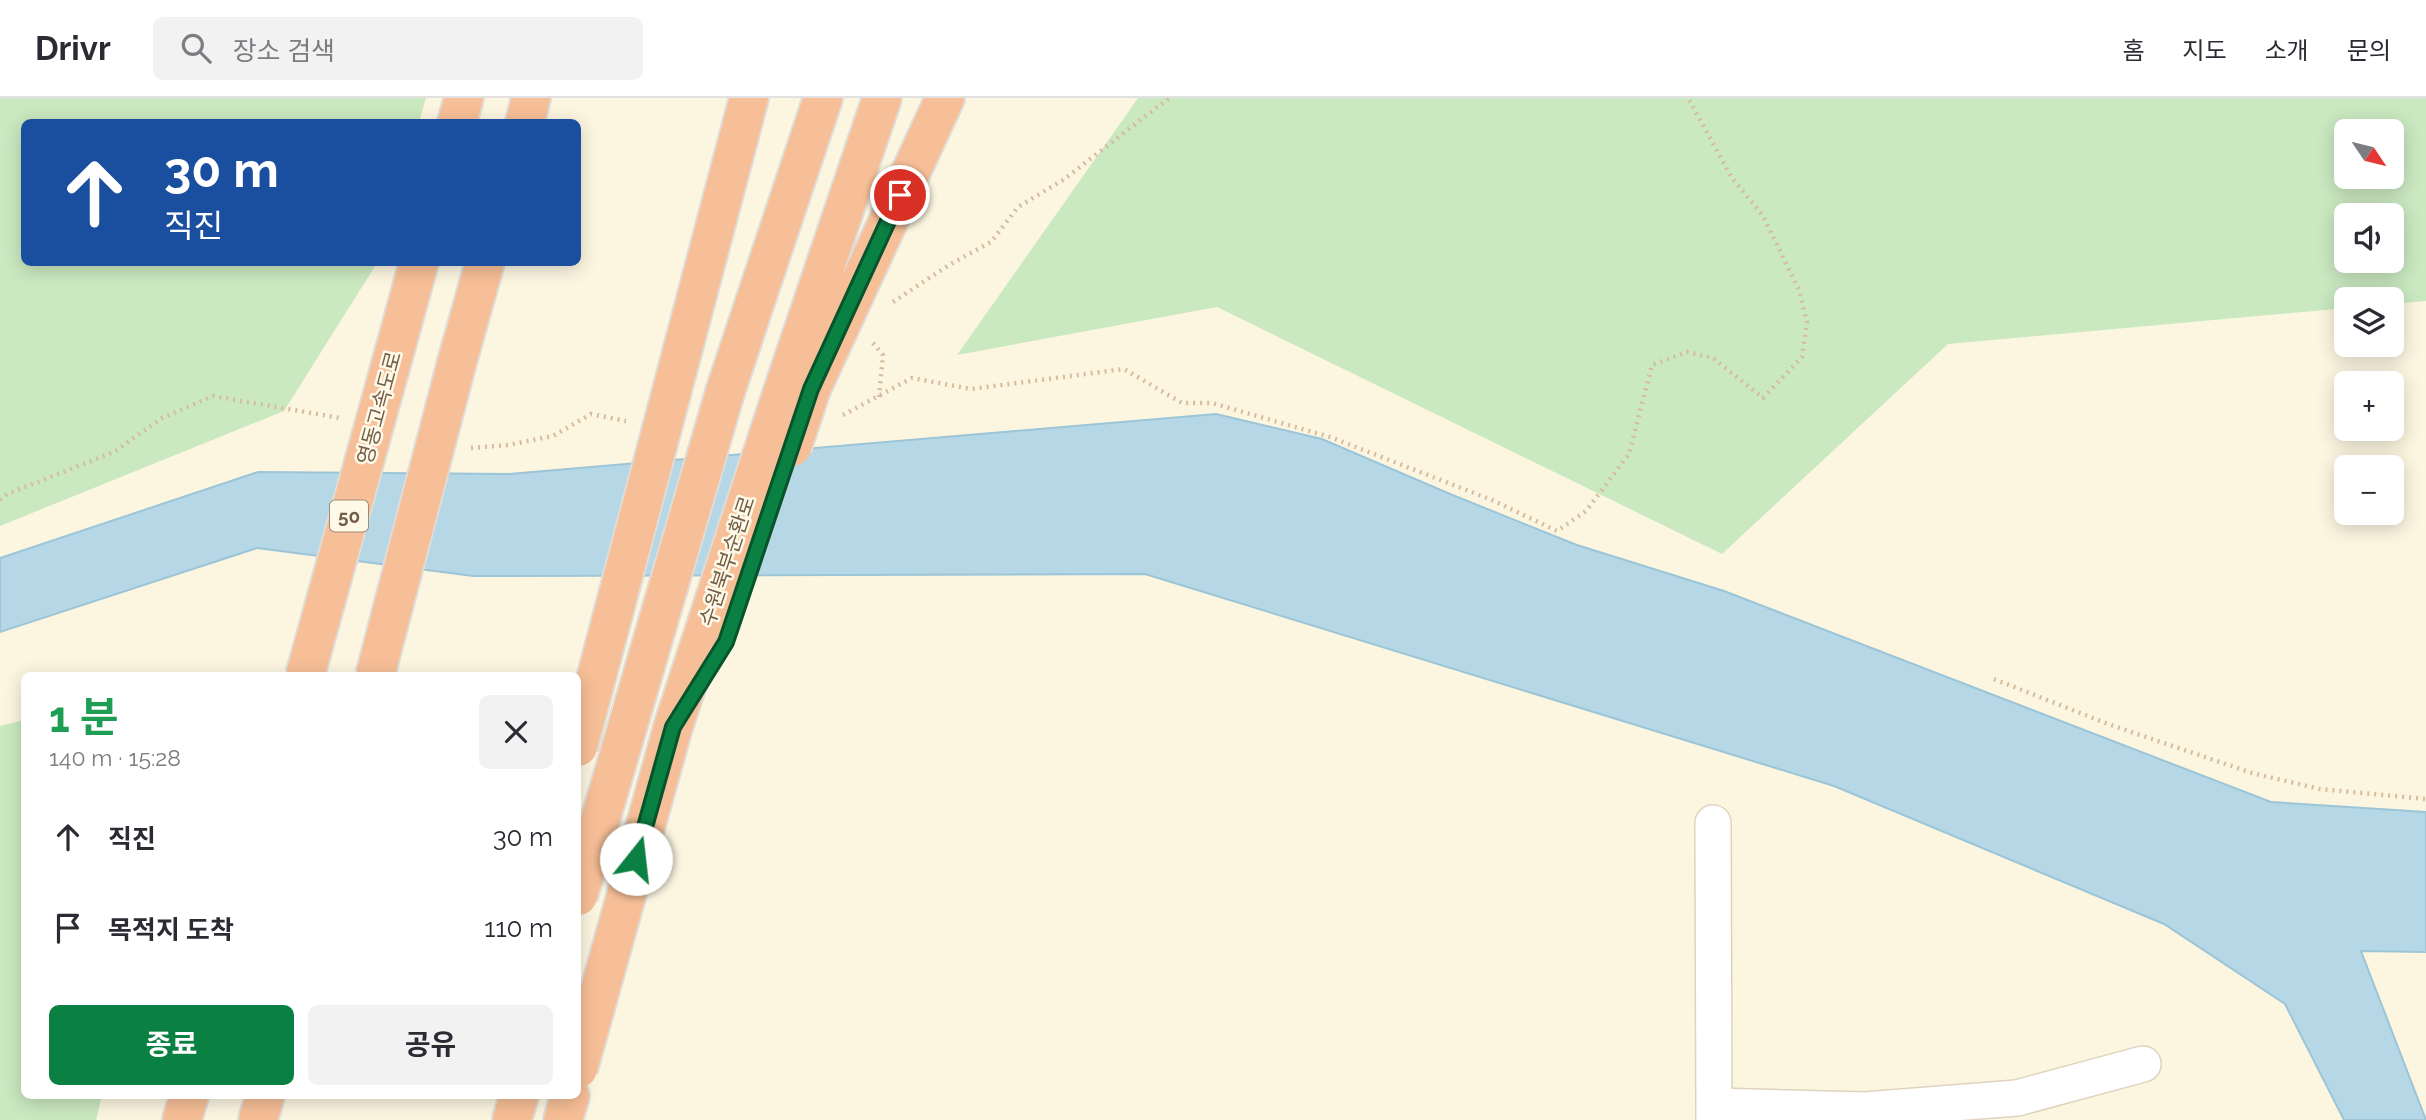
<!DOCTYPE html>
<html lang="ko">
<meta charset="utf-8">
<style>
:root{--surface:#fff;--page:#f2f2f3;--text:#2b2b33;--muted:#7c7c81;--line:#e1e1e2;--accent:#0b8043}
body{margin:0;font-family:Raleway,"Noto Sans KR",sans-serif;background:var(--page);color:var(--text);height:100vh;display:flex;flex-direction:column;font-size:26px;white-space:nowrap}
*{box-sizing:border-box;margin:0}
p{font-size:23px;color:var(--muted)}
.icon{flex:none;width:38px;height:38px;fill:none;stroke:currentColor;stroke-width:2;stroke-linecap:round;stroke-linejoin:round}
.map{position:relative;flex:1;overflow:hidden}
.sheet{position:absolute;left:21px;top:574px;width:560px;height:427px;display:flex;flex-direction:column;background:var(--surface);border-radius:10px;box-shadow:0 4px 18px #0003}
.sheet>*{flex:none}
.hud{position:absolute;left:21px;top:21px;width:560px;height:147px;border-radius:10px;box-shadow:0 4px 18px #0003;background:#1a4fa0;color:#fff;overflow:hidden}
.needle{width:46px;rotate:125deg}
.tools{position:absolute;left:2334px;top:21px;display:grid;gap:14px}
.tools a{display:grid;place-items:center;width:70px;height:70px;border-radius:10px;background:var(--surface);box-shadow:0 4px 18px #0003;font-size:35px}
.pin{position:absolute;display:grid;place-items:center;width:60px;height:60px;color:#fff;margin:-30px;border:4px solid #fff;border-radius:50%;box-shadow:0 2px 7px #0007}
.me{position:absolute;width:77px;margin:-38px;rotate:16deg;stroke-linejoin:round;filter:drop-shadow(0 0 5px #0008)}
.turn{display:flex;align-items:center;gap:24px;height:147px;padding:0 28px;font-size:32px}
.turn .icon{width:91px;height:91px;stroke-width:2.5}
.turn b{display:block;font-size:49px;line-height:60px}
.round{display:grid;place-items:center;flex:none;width:74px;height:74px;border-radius:10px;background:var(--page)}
.headline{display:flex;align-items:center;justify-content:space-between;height:119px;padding:0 28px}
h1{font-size:42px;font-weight:700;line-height:52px;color:#1e9e55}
.button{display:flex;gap:14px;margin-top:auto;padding:14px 28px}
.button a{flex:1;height:80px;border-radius:10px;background:var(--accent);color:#fff;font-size:28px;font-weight:700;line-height:80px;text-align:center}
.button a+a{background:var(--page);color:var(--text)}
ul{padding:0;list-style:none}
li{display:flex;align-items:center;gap:21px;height:91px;padding:0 28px}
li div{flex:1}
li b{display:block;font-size:26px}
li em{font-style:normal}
header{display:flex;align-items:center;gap:42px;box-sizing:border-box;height:98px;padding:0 35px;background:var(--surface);border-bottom:2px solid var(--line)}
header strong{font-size:33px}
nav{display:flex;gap:38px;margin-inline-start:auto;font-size:24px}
.search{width:490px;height:63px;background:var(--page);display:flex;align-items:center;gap:18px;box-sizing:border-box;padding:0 24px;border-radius:10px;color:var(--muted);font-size:26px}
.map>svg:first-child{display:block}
.green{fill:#cae9c0;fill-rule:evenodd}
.water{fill:#b6d7e5;stroke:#9cc5d7;stroke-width:2}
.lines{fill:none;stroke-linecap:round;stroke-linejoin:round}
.minor-casing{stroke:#e0d3bd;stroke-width:38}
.highway-casing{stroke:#e0dcd7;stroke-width:42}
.path{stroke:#d6bc9c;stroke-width:4.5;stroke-dasharray:2 5;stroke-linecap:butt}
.minor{stroke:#fff;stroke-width:35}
.highway{stroke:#f7bf97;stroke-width:38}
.highway-bridge-casing{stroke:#e0dcd7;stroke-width:42;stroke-linecap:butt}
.highway-bridge{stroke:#f7bf97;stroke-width:38}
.route-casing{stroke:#07532c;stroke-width:18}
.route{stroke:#0b8043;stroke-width:12}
.labels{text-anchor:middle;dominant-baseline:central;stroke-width:5;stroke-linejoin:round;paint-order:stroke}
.shield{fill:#fff9e7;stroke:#9d8c78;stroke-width:2}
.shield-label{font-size:19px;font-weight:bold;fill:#735e48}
.street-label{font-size:21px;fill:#735e48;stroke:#fff9e7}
</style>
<header>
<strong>Drivr</strong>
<div class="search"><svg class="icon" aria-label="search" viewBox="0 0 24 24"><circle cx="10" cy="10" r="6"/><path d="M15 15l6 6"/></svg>장소 검색</div>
<nav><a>홈</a><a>지도</a><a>소개</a><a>문의</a></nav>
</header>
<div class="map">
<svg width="2426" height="1022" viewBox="0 0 2426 1022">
<rect width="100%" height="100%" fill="#fcf6e1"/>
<!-- green -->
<path class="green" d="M0 0H426L419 24H24V164L377 165 284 313 0 428Z
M1138 0H2426V203L2392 206V201H2347V210L1948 246 1722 456 1217 209 957 257ZM2347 33H2392V79H2347ZM2347 117H2392V163H2347Z
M24 622V998H102L96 1022H0V628Z"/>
<!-- water -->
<path class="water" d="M1216 316 1322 341 1450 396 1577 447 1724 493 2271 704 2426 714V854L2361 853 2426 1022H2344L2285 906 2164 826 1834 688 1145 476 473 478 257 450 0 534V460L258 374 509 376Z"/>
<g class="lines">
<!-- minor casing -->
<g class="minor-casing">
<path id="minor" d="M1713 725 1714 1022
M1715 1008 1865 1012 2017 1000 2143 966"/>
</g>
<!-- highway casing -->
<g class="highway-casing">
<path id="highway" d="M457 24 464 0
M525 24 531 0
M393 259 419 164
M457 264 485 164
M726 291 823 0
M811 291 945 0
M671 296 749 0
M782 296 882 0
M182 1022 189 998
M258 1022 265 998
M512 1022 519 998
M563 1022 570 998"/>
</g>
<!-- path -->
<path class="path" d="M893 204 949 167 991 144 1018 109 1063 82 1169 0
M873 245 883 257 879 299
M843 317 912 280 971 291 1124 271 1182 305H1212L1330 339 1492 402 1557 433 1586 413 1629 356 1652 267 1687 254 1713 260 1763 300 1802 259 1807 224 1799 192 1763 118 1732 80 1688 0
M471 350 508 347 553 338 591 316 626 323
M0 402 7 396 114 354 162 320 213 298 340 320
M1994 581 2108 626 2252 675 2320 691 2426 701"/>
<!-- minor -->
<use href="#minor" class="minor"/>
<!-- highway -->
<use href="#highway" class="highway"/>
<!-- highway-bridge casing -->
<g class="highway-bridge-casing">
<path id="highway-bridge" d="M792 349 811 291
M305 578 393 259
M375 578 457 264
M578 649 671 296
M578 798 726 291
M578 971 673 629 782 296"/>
</g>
<!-- highway-bridge -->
<use href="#highway-bridge" class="highway-bridge"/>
</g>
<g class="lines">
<!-- route casing -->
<g class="route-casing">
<path id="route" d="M636 761 673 629 726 544 811 291 900 97"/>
</g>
<!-- route -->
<use href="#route" class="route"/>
</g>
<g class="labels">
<!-- shield labels -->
<rect class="shield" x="330" y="402.5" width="38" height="31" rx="5"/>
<g class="shield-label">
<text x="349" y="418">50</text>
</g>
<!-- street labels -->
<g class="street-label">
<text transform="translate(379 310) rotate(-75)">영동고속도로</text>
<text transform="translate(727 463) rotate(-72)">수원북부순환로</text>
</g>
</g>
</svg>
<div class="tools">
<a><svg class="needle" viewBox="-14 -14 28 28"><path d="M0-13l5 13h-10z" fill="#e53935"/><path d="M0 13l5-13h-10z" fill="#7c7c81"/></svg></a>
<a><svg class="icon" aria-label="sound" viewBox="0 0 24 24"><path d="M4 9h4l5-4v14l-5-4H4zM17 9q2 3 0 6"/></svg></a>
<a><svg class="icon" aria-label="layers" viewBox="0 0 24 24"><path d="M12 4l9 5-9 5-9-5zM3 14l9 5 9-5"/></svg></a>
<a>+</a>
<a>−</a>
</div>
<div class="pin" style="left:900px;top:97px;background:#d93025"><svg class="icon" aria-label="arrive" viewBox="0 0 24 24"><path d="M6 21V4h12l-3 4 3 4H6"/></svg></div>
<svg class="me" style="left:636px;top:761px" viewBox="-20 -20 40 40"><circle r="19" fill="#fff"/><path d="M0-13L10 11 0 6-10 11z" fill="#0b8043"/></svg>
<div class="hud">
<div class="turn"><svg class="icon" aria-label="ahead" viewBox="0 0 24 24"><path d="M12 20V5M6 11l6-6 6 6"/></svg><div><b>30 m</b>직진</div></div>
</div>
<section class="sheet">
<div class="headline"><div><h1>1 분</h1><p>140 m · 15:28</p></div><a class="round"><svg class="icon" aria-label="close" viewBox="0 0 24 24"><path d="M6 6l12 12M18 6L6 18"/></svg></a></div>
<ul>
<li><svg class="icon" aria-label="ahead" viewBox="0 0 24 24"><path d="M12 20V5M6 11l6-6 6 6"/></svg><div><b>직진</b></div><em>30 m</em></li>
<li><svg class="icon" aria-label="arrive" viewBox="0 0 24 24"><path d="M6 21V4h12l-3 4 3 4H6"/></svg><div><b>목적지 도착</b></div><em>110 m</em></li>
</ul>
<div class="button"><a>종료</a><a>공유</a></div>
</section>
</div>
